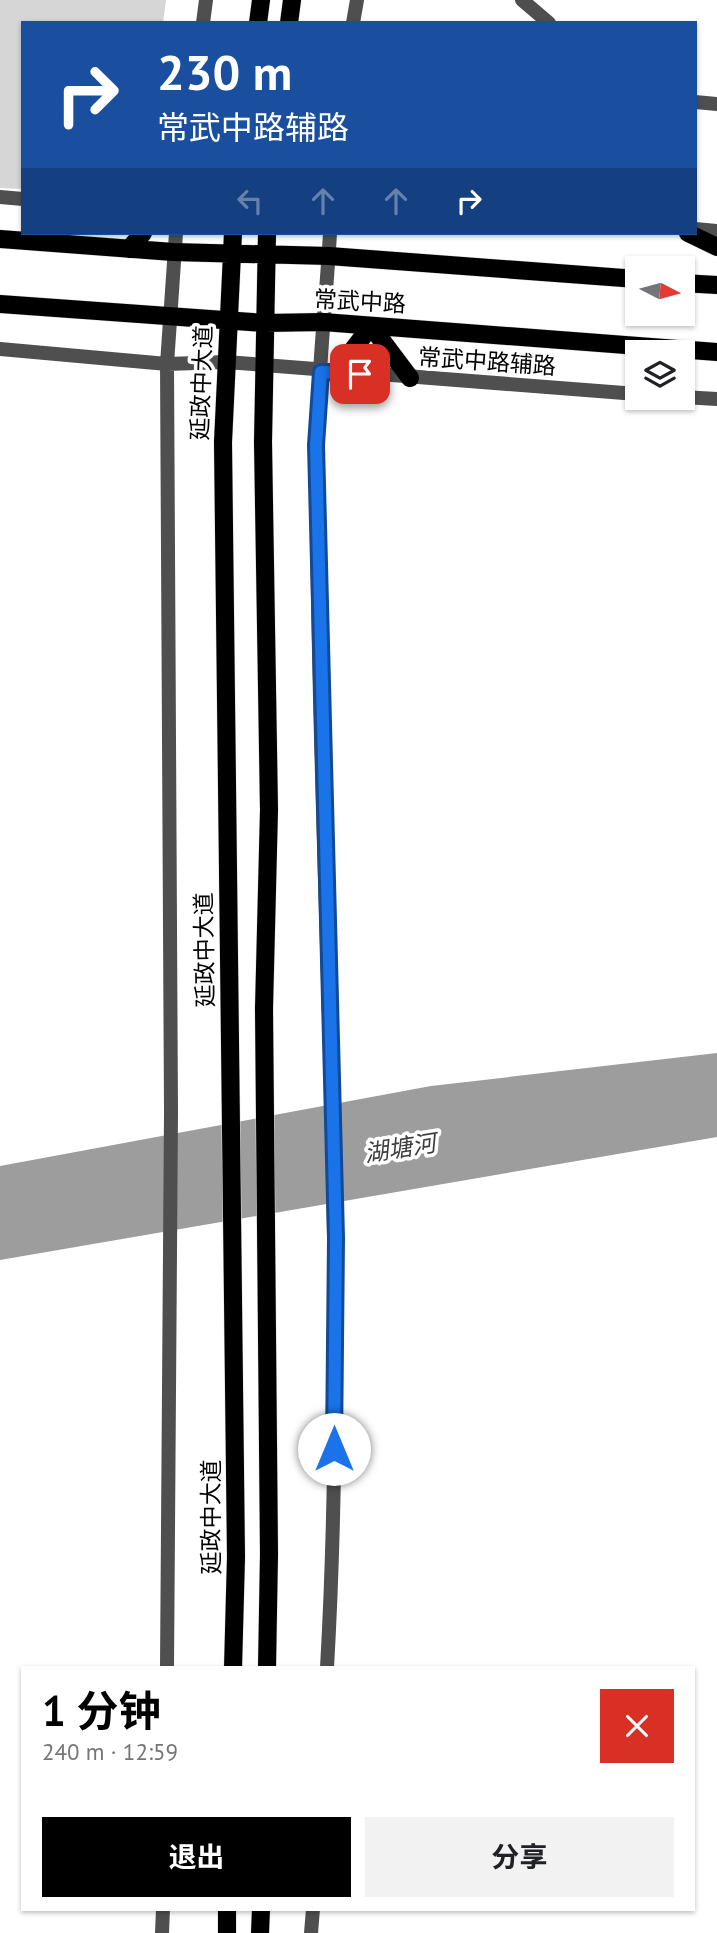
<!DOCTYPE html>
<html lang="zh">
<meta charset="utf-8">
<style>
:root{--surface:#fff;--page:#f2f2f2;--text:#202124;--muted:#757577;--accent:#000}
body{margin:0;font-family:"PT Sans","Noto Sans SC",sans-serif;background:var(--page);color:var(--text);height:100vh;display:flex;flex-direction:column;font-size:26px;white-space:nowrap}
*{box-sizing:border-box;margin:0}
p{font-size:23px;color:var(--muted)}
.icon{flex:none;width:38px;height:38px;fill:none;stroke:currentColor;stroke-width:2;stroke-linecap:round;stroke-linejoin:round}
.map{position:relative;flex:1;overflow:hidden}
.side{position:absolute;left:21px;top:1666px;width:674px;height:245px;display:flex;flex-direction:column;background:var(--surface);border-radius:0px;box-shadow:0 2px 5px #0004}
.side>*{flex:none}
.guide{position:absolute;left:21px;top:21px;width:676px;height:214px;border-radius:0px;box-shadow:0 2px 5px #0004;background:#1a4fa0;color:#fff;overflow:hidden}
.needle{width:46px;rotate:96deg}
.tools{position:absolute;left:625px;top:256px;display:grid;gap:14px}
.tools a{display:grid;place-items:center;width:70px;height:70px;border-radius:0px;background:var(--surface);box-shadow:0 2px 5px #0004;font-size:35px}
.pin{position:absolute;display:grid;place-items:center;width:60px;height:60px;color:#fff;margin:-30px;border-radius:14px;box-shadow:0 4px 10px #0006}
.me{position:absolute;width:77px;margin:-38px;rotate:0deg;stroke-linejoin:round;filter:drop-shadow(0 0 5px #0008)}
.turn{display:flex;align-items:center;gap:24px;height:147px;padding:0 21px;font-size:32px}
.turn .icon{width:91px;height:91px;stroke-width:2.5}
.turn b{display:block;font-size:49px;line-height:60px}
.lanes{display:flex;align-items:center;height:66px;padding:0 21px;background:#0003;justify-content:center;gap:35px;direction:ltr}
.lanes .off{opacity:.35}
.round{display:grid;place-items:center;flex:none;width:74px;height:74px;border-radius:0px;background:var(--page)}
.overview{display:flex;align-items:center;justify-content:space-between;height:119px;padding:0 21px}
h1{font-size:42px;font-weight:700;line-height:52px;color:var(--accent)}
.button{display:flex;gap:14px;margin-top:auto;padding:14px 21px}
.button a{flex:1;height:80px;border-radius:0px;background:var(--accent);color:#fff;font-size:28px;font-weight:700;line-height:80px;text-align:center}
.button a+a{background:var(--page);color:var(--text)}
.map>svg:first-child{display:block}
.green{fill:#d6d6d6}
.water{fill:#9d9d9d}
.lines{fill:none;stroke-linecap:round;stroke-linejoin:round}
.primary-casing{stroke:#dbdbdb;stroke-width:19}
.service{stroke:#4f4f4f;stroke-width:14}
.tertiary{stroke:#4f4f4f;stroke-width:14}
.primary{stroke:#000;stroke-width:18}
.route-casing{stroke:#114b97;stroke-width:18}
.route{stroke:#1a73e8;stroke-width:12}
.labels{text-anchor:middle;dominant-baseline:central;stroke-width:7;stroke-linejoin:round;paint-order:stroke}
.street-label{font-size:23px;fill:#000;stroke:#fff}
.water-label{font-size:24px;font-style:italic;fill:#3e3e3e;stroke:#fff}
</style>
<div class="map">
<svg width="717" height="1933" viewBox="0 0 717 1933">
<rect width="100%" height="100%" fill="#fff"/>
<!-- green -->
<path class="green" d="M0 0H166L163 23H23V189L0 188Z"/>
<!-- water -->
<path class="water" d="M717 1053V1137L0 1260V1166L431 1086Z"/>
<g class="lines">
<!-- primary casing -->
<g class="primary-casing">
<path id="primary" d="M258 23 261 0
M289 23 292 0
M233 233 223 442 236 1557 233 1668
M688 233 717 247
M0 239 173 252 329 256 637 279
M129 249 143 233
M682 283 717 285
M0 304 265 323 323 322 717 352
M335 373 371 326 410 378
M267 1668 269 1554 264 1008 269 810 263 442 267 233
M227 1933V1909
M260 1933 261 1909"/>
</g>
<!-- service -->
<path class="service" d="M522 0 549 23
M695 102 717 104"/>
<!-- tertiary -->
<path class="tertiary" d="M203 23 206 0
M353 23 357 0
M0 197 23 199
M695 229 717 231
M0 349 167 364 226 362 637 394
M682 397 717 399
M167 1668 171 1112 167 364 176 233
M327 1668C350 1261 316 855 317 449 317 377 326 305 330 233
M162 1933 163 1909
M311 1933 313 1909"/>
<!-- primary -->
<use href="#primary" class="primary"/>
</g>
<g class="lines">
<!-- route casing -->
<g class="route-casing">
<path id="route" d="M334 1449 336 1238 316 445 321 372 360 374"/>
</g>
<!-- route -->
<use href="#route" class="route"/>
</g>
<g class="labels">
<!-- street labels -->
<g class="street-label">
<text transform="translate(360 301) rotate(3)">常武中路</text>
<text transform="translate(487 361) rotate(4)">常武中路辅路</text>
<text transform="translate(201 383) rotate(-88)">延政中大道</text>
<text transform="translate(204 950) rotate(-91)">延政中大道</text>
<text transform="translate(210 1517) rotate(-90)">延政中大道</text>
</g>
<!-- water labels -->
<g class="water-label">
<text transform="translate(400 1148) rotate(-9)">湖塘河</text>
</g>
</g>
</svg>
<div class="tools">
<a><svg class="needle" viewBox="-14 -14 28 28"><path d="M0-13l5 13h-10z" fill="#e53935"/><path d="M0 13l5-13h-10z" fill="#757577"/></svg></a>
<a><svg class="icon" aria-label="layers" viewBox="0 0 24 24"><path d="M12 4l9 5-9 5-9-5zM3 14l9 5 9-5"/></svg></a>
</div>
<div class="pin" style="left:360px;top:374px;background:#d93025"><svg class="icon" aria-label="arrive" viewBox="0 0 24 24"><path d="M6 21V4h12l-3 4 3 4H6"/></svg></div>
<svg class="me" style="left:334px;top:1449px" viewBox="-20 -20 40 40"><circle r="19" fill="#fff"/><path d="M0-13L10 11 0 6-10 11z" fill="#1a73e8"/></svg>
<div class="guide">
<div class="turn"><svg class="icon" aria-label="right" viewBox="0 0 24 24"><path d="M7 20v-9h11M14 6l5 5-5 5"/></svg><div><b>230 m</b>常武中路辅路</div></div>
<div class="lanes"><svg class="icon off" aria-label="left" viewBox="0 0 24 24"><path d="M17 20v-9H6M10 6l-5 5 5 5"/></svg><svg class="icon off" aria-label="ahead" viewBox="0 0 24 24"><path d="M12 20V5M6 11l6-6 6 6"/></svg><svg class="icon off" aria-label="ahead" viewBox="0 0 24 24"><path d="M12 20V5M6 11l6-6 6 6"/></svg><svg class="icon" aria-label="right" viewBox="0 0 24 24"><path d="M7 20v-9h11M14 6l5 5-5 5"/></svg></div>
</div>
<section class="side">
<div class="overview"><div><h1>1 分钟</h1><p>240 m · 12:59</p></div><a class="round" style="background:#d93025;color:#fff"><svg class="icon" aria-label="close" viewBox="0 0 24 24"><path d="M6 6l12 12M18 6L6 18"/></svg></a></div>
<div class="button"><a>退出</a><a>分享</a></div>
</section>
</div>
